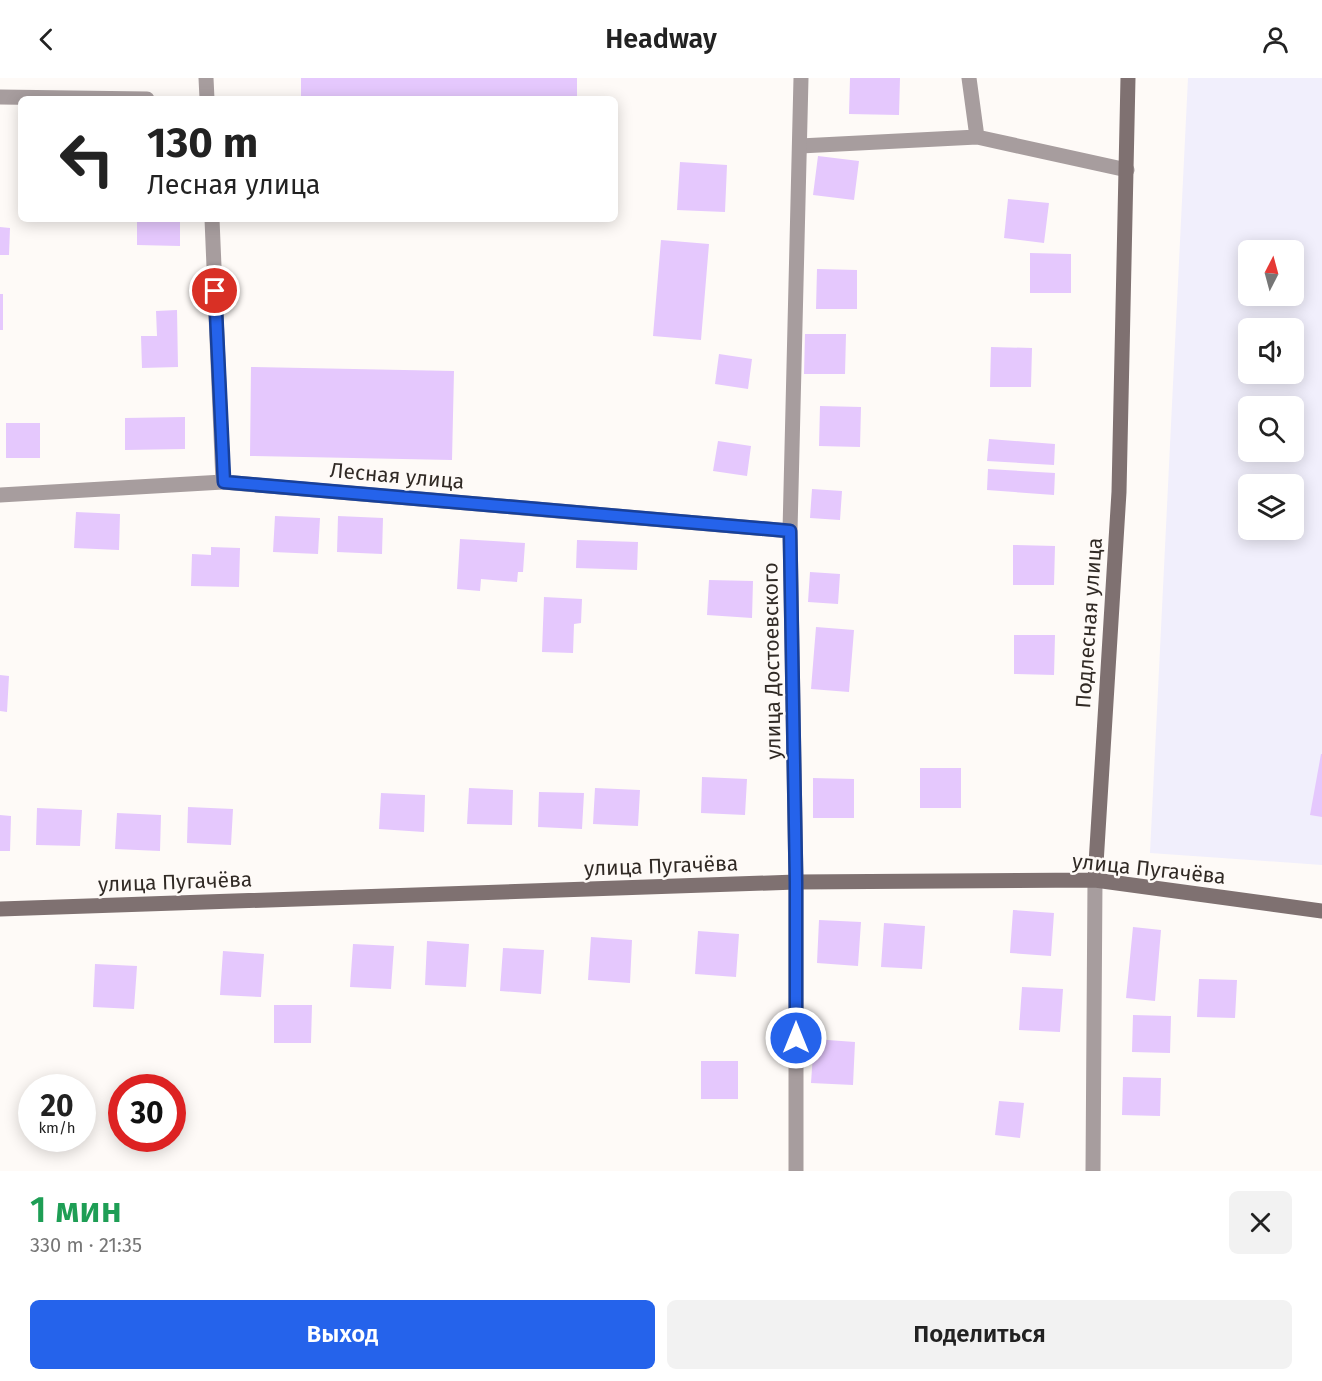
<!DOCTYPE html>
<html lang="ru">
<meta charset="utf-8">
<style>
:root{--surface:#fff;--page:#f2f2f2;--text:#222;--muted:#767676;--accent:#2563eb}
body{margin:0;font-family:"Fira Sans",sans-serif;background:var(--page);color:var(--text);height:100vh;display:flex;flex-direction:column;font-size:22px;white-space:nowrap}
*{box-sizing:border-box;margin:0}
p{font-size:20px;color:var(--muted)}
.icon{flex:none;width:33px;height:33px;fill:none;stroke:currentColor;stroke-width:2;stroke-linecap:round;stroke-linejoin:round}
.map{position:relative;height:1093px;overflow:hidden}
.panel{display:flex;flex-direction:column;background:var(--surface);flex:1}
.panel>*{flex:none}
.guide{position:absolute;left:18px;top:18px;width:600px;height:126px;border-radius:9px;box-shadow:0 3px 15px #0003;background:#fff;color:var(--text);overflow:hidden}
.needle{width:39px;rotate:6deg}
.controls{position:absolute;left:1238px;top:162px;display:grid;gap:12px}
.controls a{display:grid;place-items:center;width:66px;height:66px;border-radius:9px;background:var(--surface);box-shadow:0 3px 15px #0003;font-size:30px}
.speed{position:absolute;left:18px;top:996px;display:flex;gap:12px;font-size:30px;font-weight:700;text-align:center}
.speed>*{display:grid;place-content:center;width:78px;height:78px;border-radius:50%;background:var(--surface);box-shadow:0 3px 15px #0003;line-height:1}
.speed small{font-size:15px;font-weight:400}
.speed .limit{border:9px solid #d22;background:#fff;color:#111}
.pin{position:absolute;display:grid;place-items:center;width:51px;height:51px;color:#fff;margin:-26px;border:3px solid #fff;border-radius:50%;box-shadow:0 2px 6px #0007}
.me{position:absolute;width:66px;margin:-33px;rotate:0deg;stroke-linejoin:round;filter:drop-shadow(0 0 4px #0008)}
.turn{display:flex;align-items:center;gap:21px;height:126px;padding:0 30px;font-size:27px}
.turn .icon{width:78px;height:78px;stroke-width:2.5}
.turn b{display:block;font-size:42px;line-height:51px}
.round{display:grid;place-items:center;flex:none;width:63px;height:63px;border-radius:9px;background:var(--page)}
.headline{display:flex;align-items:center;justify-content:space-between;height:102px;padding:0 30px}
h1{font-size:36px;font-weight:600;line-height:45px;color:#1e9e55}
.action{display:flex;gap:12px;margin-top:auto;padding:12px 30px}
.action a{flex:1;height:69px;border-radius:9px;background:var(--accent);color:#fff;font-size:24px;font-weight:600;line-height:69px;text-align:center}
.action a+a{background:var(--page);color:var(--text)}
header{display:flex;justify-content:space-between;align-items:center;height:78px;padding:0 30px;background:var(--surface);font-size:27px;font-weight:600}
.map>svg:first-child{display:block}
.industrial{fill:#f1effc;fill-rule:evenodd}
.building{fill:#e5c8fd}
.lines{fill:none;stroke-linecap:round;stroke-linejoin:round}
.lane{stroke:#a79d9e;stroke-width:15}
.street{stroke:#a79d9e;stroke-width:15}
.secondary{stroke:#7f7171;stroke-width:15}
.route-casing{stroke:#184099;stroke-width:15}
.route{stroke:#2563eb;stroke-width:10}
.labels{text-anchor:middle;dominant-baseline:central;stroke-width:5;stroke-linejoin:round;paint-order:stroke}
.street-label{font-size:21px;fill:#312a25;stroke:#fefaf7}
</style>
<header><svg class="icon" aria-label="back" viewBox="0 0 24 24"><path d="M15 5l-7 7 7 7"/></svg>Headway<svg class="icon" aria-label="person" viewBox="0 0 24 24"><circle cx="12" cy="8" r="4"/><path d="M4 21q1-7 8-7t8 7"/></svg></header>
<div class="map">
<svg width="1322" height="1093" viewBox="0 0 1322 1093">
<rect width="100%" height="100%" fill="#fefaf7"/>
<!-- industrial -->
<path class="industrial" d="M1188 0H1322V787L1150 775ZM1248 172H1293V218H1248ZM1248 250H1293V296H1248ZM1248 328H1293V374H1248ZM1248 406H1293V452H1248Z"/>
<!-- building -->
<path class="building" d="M301 0H577V21H301Z
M850 0H900L899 37 849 36Z
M818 78 859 83 854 122 813 117Z
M680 84 727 87 725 134 677 132Z
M1008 121 1049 125 1044 165 1004 160Z
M137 141H180V168L137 167Z
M0 149 10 150 9 177H0Z
M661 162 709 166 701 262 653 258Z
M1030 175 1071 176V215H1030Z
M817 191 857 192V231H816Z
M0 216H3V252H0Z
M177 232 178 289 142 290 141 258H157L156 233Z
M805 256H846L845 296H804Z
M991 269 1032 270 1031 309H990Z
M719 276 752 281 748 311 715 306Z
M251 289 454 293 452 382 250 378Z
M820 328 861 329 860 369 819 368Z
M185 339V371L125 372V340Z
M6 345H40V380H6Z
M989 361 1055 366 1054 387 987 383Z
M718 363 751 368 747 398 713 393Z
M988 391 1055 395 1054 417 987 412Z
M812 411 842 413 840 442 810 440Z
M76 434 120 436 119 472 74 470Z
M275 438 320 440 318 476 273 474Z
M338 438 383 440 382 476 337 474Z
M460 461 525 465 523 494H518L517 504 481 501 480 513 457 511Z
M577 462 638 464 637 492 576 490Z
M1013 467 1055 468 1054 507H1013Z
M211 469 240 470 239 509 191 508 192 476 211 477Z
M810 494 840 496 838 526 808 524Z
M709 502 753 503 752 540 707 537Z
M544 519 582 521 581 545 574 546 573 575 542 574Z
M816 549 854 552 849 614 811 611Z
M1014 557H1055L1054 597 1014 596Z
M0 597 9 598 7 634 0 633Z
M1321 676H1322V739L1310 737Z
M920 690H961V730H920Z
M702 699 747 701 745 737 701 735Z
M813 700 854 701V740H813Z
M469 710 513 712 512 747 467 746Z
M595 710 640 712 638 748 593 746Z
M539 714 584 715 582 751 538 749Z
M381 715 425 717 424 754 379 751Z
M188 729 233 731 231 767 187 765Z
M37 730 82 732 80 768 36 767Z
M117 735 161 737 160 773 115 771Z
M0 737 11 738 10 773H0Z
M1013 832 1054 835 1051 878 1010 875Z
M819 842 861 844 858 888 817 885Z
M884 845 925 848 922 891 881 889Z
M1133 849 1161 852 1155 923 1126 920Z
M698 853 739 856 736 899 695 896Z
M591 859 632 862 630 905 588 902Z
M427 863 469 866 466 909 425 907Z
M353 866 394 868 391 911 350 909Z
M503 870 544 872 541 916 500 913Z
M223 873 264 876 261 919 220 917Z
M95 886 137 888 134 931 93 929Z
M1199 901 1237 902 1235 940 1197 939Z
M1022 909 1063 911 1060 954 1019 952Z
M274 927H312L311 965H274Z
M1133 937 1171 938 1170 975 1132 974Z
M814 961 855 964 853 1007 811 1005Z
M701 983H738V1021H701Z
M1123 999 1161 1000 1160 1038 1122 1037Z
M999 1023 1024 1025 1020 1060 995 1057Z"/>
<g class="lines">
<!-- lane -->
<path class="lane" d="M969 0 977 59 1127 92
M800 68 977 59"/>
<!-- street -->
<path class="street" d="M206 0 207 21
M0 19 147 21
M212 141 223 404
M0 417 223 404 790 453
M796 1093V804L790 453 801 0
M1093 1093 1095 802"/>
<!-- secondary -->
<path class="secondary" d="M1095 802 1119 414 1128 0
M0 831 796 804 1095 802 1322 833"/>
</g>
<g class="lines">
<!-- route casing -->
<g class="route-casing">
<path id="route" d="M215 213 224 404 790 453 796 804V960"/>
</g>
<!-- route -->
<use href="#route" class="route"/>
</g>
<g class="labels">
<!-- street labels -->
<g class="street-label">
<text transform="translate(397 398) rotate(5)">Лесная улица</text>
<text transform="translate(1089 545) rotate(-86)">Подлесная улица</text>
<text transform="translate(772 583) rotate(-91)">улица Достоевского</text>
<text transform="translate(661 788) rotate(-2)">улица Пугачёва</text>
<text transform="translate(1149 791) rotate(6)">улица Пугачёва</text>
<text transform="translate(175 804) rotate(-2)">улица Пугачёва</text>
</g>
</g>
</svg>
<div class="controls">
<a><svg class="needle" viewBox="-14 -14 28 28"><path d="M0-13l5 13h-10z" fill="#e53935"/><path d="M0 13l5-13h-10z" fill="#767676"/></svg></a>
<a><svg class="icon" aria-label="sound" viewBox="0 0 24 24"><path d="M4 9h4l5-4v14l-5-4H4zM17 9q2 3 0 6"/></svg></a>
<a><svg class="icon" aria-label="search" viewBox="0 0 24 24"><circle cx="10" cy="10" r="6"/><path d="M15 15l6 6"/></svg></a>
<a><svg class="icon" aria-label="layers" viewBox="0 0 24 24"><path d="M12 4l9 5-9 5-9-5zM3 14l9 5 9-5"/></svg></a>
</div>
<div class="speed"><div>20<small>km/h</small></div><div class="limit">30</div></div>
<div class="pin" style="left:215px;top:213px;background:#d93025"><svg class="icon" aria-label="arrive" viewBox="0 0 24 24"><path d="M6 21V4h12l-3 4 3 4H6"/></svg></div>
<svg class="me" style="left:796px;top:960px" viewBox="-20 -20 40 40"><circle r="17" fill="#2563eb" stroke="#fff" stroke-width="3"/><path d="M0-11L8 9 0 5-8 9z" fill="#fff"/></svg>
<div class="guide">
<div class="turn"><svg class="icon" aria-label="left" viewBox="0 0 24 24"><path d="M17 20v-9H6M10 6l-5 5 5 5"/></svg><div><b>130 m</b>Лесная улица</div></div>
</div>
</div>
<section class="panel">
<div class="headline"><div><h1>1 мин</h1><p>330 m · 21:35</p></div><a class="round"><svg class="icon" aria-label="close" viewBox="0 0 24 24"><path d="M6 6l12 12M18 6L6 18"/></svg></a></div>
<div class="action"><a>Выход</a><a>Поделиться</a></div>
</section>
